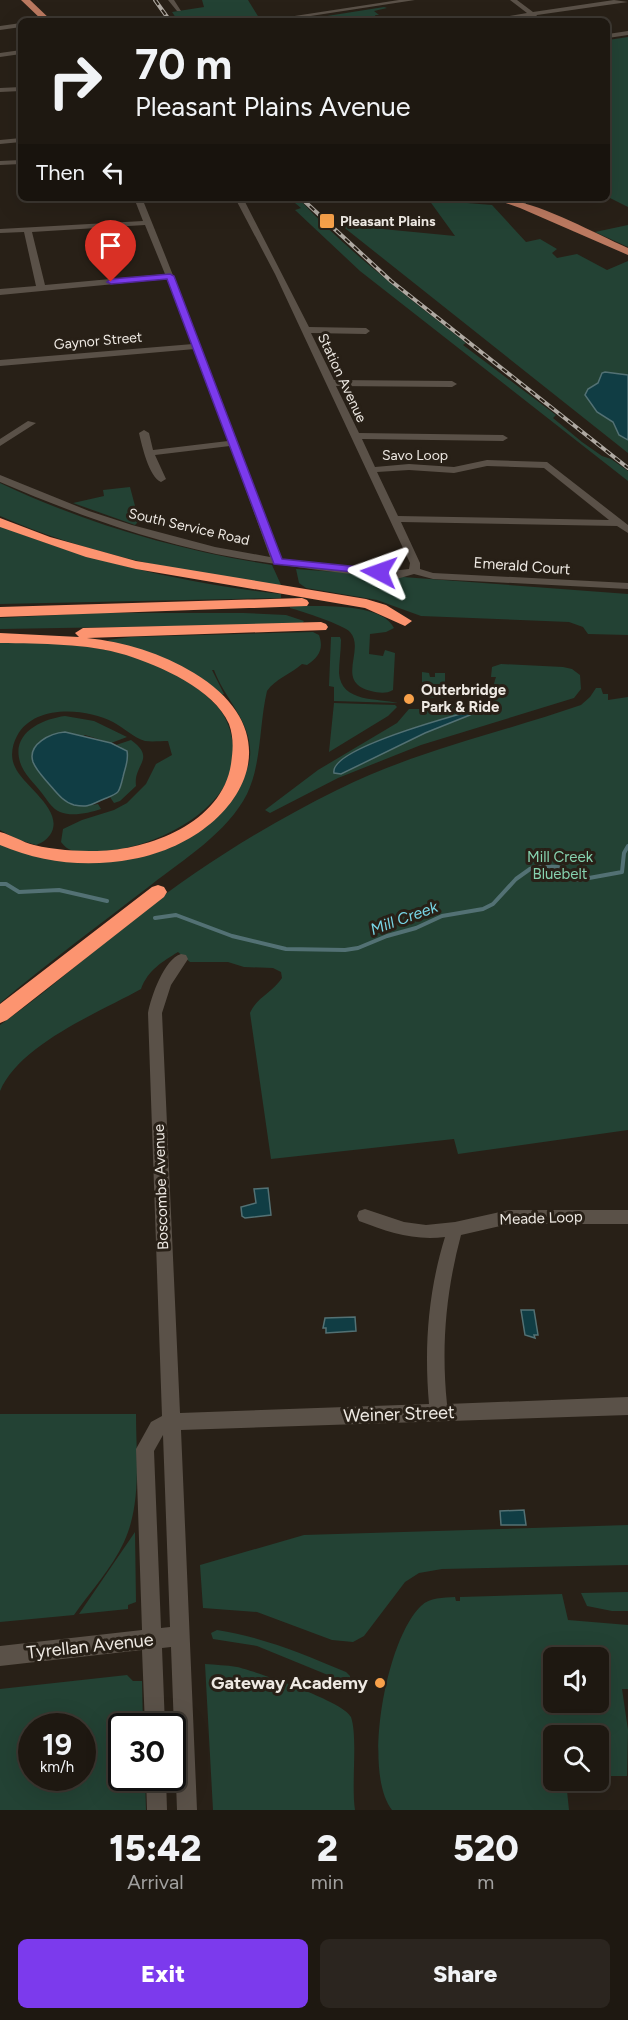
<!DOCTYPE html>
<style>
:root{--surface:#1e1811;--page:#2b251f;--text:#f1f3f6;--muted:#a1a09f;--line:#3c3731;--accent:#7c3aed}
body{margin:0;font-family:Figtree,sans-serif;background:var(--page);color:var(--text);height:100vh;display:flex;flex-direction:column;font-size:22px;white-space:nowrap}
*{box-sizing:border-box;margin:0}
p{font-size:20px;color:var(--muted)}
.icon{flex:none;width:33px;height:33px;fill:none;stroke:currentColor;stroke-width:2;stroke-linecap:round;stroke-linejoin:round}
.map{position:relative;height:1810px;overflow:hidden}
.sheet{display:flex;flex-direction:column;background:var(--surface);flex:1}
.sheet>*{flex:none}
.top-card{position:absolute;left:18px;top:18px;width:592px;height:183px;border-radius:9px;box-shadow:0 6px 24px #0002,0 0 0 2px var(--line);background:#1e1811;color:var(--text);overflow:hidden}
.fabs{position:absolute;left:543px;top:1647px;display:grid;gap:12px}
.fabs a{display:grid;place-items:center;width:66px;height:66px;border-radius:9px;background:var(--surface);box-shadow:0 6px 24px #0002,0 0 0 2px var(--line);font-size:30px}
.speed{position:absolute;left:18px;top:1713px;display:flex;gap:12px;font-size:30px;font-weight:700;text-align:center}
.speed>*{display:grid;place-content:center;width:78px;height:78px;border-radius:50%;background:var(--surface);box-shadow:0 6px 24px #0002,0 0 0 2px var(--line);line-height:1}
.speed small{font-size:15px;font-weight:400}
.speed .limit{border:3px solid #111;border-radius:9px;background:#fff;color:#111}
.pin{position:absolute;display:grid;place-items:center;width:51px;height:51px;color:#fff;margin:-62px -26px;border-radius:50% 50% 50% 0;rotate:-45deg;box-shadow:0 0 6px #0007}
.pin .icon{rotate:45deg}
.me{position:absolute;width:66px;margin:-33px;rotate:274deg;stroke-linejoin:round;filter:drop-shadow(0 0 4px #0008)}
.turn{display:flex;align-items:center;gap:21px;height:126px;padding:0 18px;font-size:27px}
.turn .icon{width:78px;height:78px;stroke-width:2.5}
.turn b{display:block;font-size:42px;line-height:51px}
.then{display:flex;align-items:center;height:57px;padding:0 18px;background:#0003;gap:12px;font-size:22px}
.eta{display:flex;justify-content:space-evenly;align-items:center;height:102px;text-align:center}
.eta b{font-size:36px;font-weight:800;line-height:42px}
.button{display:flex;gap:12px;margin-top:auto;padding:12px 18px}
.button a{flex:1;height:69px;border-radius:9px;background:var(--accent);color:#fff;font-size:24px;font-weight:800;line-height:69px;text-align:center}
.button a+a{background:var(--page);color:var(--text)}
.map>svg:first-child{display:block}
.green{fill:#234234;fill-rule:evenodd}
.water{fill:#103d44;stroke:#537174;stroke-width:1.5}
.lines{fill:none;stroke-linecap:round;stroke-linejoin:round}
.stream{stroke:#537174;stroke-width:4}
.minor{fill:#5a5148;fill-rule:evenodd}
.major{fill:#bb7960;fill-rule:evenodd}
.highway{fill:#fc9470;fill-rule:evenodd}
.rail-casing{stroke:#afa9a2;stroke-width:4}
.rail{stroke:#282017;stroke-width:2;stroke-dasharray:6;stroke-linecap:butt}
.route{fill:#7c3aed;stroke:#51269a;stroke-width:1.5}
.poi-dot{fill:#f8a14a;stroke:#282017;stroke-width:2}
.labels{text-anchor:middle;dominant-baseline:central;stroke-width:6;stroke-linejoin:round;paint-order:stroke}
.far-poi-label{font-size:14px;font-weight:bold;fill:#eee9e3;stroke:#282017;text-anchor:start}
.far-street-label{font-size:14px;fill:#eee9e3;stroke:#282017}
.street-label{font-size:15px;fill:#eee9e3;stroke:#282017}
.poi-label{font-size:15px;font-weight:bold;fill:#eee9e3;stroke:#282017;text-anchor:start}
.park-label{font-size:15px;fill:#86d2af;stroke:#282017}
.water-label{font-size:16px;font-style:italic;fill:#78d5e6;stroke:#282017}
.near-street-label{font-size:18px;fill:#eee9e3;stroke:#282017}
.near-poi-label{font-size:18px;font-weight:bold;fill:#eee9e3;stroke:#282017;text-anchor:end}
</style>
<div class="map">
<svg width="628" height="1810" viewBox="0 0 628 1810">
<rect width="100%" height="100%" fill="#282017"/>
<!-- green -->
<path class="green" d="M202 0H248L261 21H178L172 12 204 7Z
M384 7 387 8 374 11 379 15H375L376 17 381 16 387 21H333L327 16Z
M628 37V207L608 197V40Z
M289 198H298C348 252 408 297 466 343L463 345 556 415 553 418 582 442 602 456 611 459 628 471V481L360 271 295 210 301 208Z
M429 200 492 205 526 242 540 239 557 249 552 253 557 258 577 254 607 270 628 261V453L341 225 455 236Z
M628 225V247L595 232Z
M0 483C87 524 177 550 272 565L282 587C185 572 90 556 0 516Z
M130 487 139 521 135 525 73 503 104 496 103 490Z
M0 526C91 562 184 583 281 594V598L0 604Z
M296 569 628 594V635L588 634 583 627 569 622 421 616 377 600 306 588 299 583Z
M301 606C325 606 383 604 394 628L386 632 370 634 369 654 383 656 385 650 395 653 393 690C386 694 379 693 371 691 334 682 366 650 350 632 344 625 301 611 290 608V607Z
M95 613H243L286 615 304 621 302 624 0 629V618Z
M313 632 319 635C324 649 319 657 307 665L302 664C291 674 275 679 267 691 259 725 262 762 247 794 227 833 184 859 151 885 100 924 49 962 0 1003V843C46 862 76 866 124 857 134 856 147 855 156 851 174 841 190 825 207 812 226 797 247 784 250 757 253 723 225 700 214 670H212L224 694 221 695 107 640 131 637Z
M331 637H340L341 640C341 651 339 662 339 673 341 703 378 698 398 703L334 701V687L329 686Z
M0 643C73 641 164 648 217 706 225 715 230 727 232 739 247 804 156 849 103 851 87 852 71 856 61 842L63 829 82 820 114 810 127 803 146 784 156 764 172 755 168 741C161 741 152 742 145 741 134 738 123 727 113 722 86 708 34 704 17 736 12 745 10 757 15 767 24 787 66 811 50 835 46 840 42 843 36 845L16 839 0 830Z
M501 664 563 667 572 669 580 675 581 689 574 698 421 745 338 778 270 813 265 810 318 770 397 723 409 709H422L423 703C438 704 475 710 487 700 493 695 493 685 496 677H491L492 667ZM471 711 472 714 470 715 425 733 341 774 334 773C328 749 450 717 471 711Z
M422 672 429 673 430 677H435V673H445V698L422 697Z
M596 688H601L603 694H608V700L628 697V1130L458 1154 454 1139 271 1159 250 1013C256 998 273 992 282 978L281 972 273 968 244 967 228 962H190L178 952C162 962 148 970 141 989 98 1013 20 1044 0 1091V1025C48 991 92 952 138 915 199 867 268 824 337 790 415 751 500 733 581 705L590 697Z
M334 703 395 705 397 707 388 716 329 752Z
M65 716 94 721 127 737 111 743 85 735 33 762C47 784 69 811 98 804L101 809C89 813 72 817 60 812 52 809 46 798 41 792 34 783 23 773 20 762 11 733 42 719 65 716Z
M131 740C157 759 133 764 136 786L120 801 114 803 110 797C128 786 125 765 121 747L116 745Z
M0 1414H136C136 1456 142 1503 124 1542 112 1568 90 1592 74 1615L0 1622Z
M628 1525V1565L442 1569 419 1573 405 1582 364 1636 353 1642 332 1640 257 1612 203 1608 200 1565 304 1535Z
M135 1532 136 1602 128 1605V1609L79 1614Z
M628 1592V1611H612L587 1606 581 1593Z
M562 1594 568 1620 628 1625V1689H622L628 1730 627 1776H599L598 1736H554V1780L566 1781 569 1810H392C362 1772 386 1639 421 1606 430 1597 443 1598 455 1597L456 1601H460V1597ZM554 1658H598V1702H554Z
M217 1630C263 1637 303 1654 346 1672L350 1676V1680L345 1682 257 1646 213 1639 211 1633Z
M205 1664C216 1665 226 1665 237 1667 255 1671 345 1702 351 1717 358 1738 351 1784 355 1810H213Z
M127 1675 133 1681H142L143 1726H122V1778H145L146 1810H0V1689ZM82 1726V1778H32V1726Z"/>
<!-- water -->
<path class="water" d="M605 372 628 375V440L619 435 613 422 597 412 585 395 588 389 598 383 602 373Z
M471 711 474 713 470 715 425 733 341 774 334 773C329 749 450 717 471 711Z
M65 732 111 743 127 751C129 761 125 767 123 777 119 794 119 793 104 799 91 804 90 808 74 805 63 802 56 792 49 784 44 778 36 770 33 762 27 744 51 733 65 732Z
M268 1188 271 1215 245 1218 242 1216 241 1207 256 1203 254 1189Z
M521 1310H534L538 1335H534L535 1338 525 1335Z
M355 1317 356 1331 326 1333V1328H323L325 1318Z
M524 1510 526 1525H501L500 1511Z"/>
<g class="lines">
<!-- stream -->
<path class="stream" d="M0 884H6L19 892 59 890 107 901
M155 918 176 915 232 936 286 949 345 950 358 948 387 936 416 928 442 916 483 909 493 904 516 879 530 869 539 866 558 867 578 880 622 872 624 853 628 846"/>
<!-- minor -->
<path class="minor" d="M168 0H174L181 11H177Z
M399 0H415L278 21 275 19Z
M510 0H517L533 12 614 0 628 2 537 15 535 18 531 16 480 21 527 13Z
M21 23V27L0 30V26Z
M628 31V35L608 38V34Z
M21 50V54L0 57V53Z
M21 87V91L0 92V88Z
M21 138V142L0 144V140Z
M21 160V164L0 165V161Z
M134 198H142C191 318 236 438 281 559L391 571 409 569 410 563 275 274 235 198H243L309 327 366 328 370 331 366 334 311 333 334 380 452 381 457 384 452 387 336 386 359 433 503 435 508 438 503 441 362 439 375 467 409 464 454 467 487 460 547 462 628 525V533L617 526 401 522 420 563V569L433 573 628 583V589L433 579 414 574 400 578H383C327 571 271 565 216 554 141 538 70 512 0 482V475L89 511 132 525 215 547 270 557 230 446 155 455 166 479 161 482C149 477 142 446 139 433L144 430 149 433 153 450 228 441 195 349 0 366V360L193 344 167 279 0 295V289L36 286 24 232 0 233V229L143 221ZM145 225 165 274 45 285 32 232ZM487 466 544 468 609 520 398 516 377 472 409 470 454 473Z
M513 198H521L528 206 521 208Z
M28 421 36 423 0 446V439Z
M181 954 186 955 188 959 171 985 162 1013 180 1413 429 1404C424 1347 428 1292 445 1237 414 1241 388 1232 359 1221L357 1216 359 1211 365 1209 404 1222 426 1225 455 1222 509 1210H628V1224H509L461 1235C446 1291 441 1346 447 1404L628 1397V1415L181 1430 197 1810H177L171 1647 162 1648 165 1726H145L142 1650 0 1666V1646L142 1630 136 1449 151 1422 162 1416 148 1013C151 997 164 959 181 954ZM163 1435 170 1627 161 1628 154 1451Z
M146 1778H166L167 1810H147Z"/>
<!-- major -->
<path class="major" d="M21 0H30L52 21H43Z
M491 198C533 198 589 231 628 248V255L520 208Z"/>
<!-- highway -->
<path class="highway" d="M0 518 50 537 136 561 366 599 386 605 412 621 405 626 365 608 136 569 86 557 0 527Z
M302 598 307 600 309 603 307 606 0 617V607Z
M321 622 326 624 328 627 326 630 87 638C124 642 162 653 194 673 303 739 233 841 133 859 87 868 43 863 0 845V832C12 835 22 842 34 845 54 850 76 851 97 851 149 850 222 823 231 764 233 750 234 738 229 724 214 689 160 666 126 655 86 643 42 644 0 643V633L79 637 75 633 83 628Z
M158 885 164 887 167 892 164 897 7 1020 0 1023V1004L152 887Z"/>
<!-- rail casing -->
<g class="rail-casing">
<path id="rail" d="M155 0 170 21
M301 198 391 281 628 468"/>
</g>
<!-- rail -->
<use href="#rail" class="rail"/>
</g>
<!-- route -->
<path class="route" d="M170 274 174 276 282 559 379 569 383 570V575L274 564 167 279 111 284 107 282 111 279Z"/>
<!-- markers -->
<g class="poi-dot">
<rect x="319" y="213" width="16" height="16" rx="3"/>
<circle cx="409" cy="699" r="6"/>
<circle cx="380" cy="1683" r="6"/>
</g>
<g class="labels">
<!-- far-poi labels -->
<g class="far-poi-label">
<text x="340" y="221">Pleasant Plains</text>
</g>
<!-- far-street labels -->
<g class="far-street-label">
<text transform="translate(98 341) rotate(-5)">Gaynor Street</text>
<text transform="translate(342 378) rotate(65)">Station Avenue</text>
<text x="415" y="455">Savo Loop</text>
<text transform="translate(189 527) rotate(13)">South Service Road</text>
</g>
<!-- street labels -->
<g class="street-label">
<text transform="translate(522 566) rotate(4)">Emerald Court</text>
<text transform="translate(161 1187) rotate(-92)">Boscombe Avenue</text>
<text transform="translate(541 1218) rotate(-2)">Meade Loop</text>
</g>
<!-- poi labels -->
<g class="poi-label">
<text x="421" y="690">Outerbridge<tspan x="421" dy="17">Park &amp; Ride</tspan></text>
</g>
<!-- park labels -->
<g class="park-label">
<text x="560" y="857">Mill Creek<tspan x="560" dy="17">Bluebelt</tspan></text>
</g>
<!-- water labels -->
<g class="water-label">
<text transform="translate(404 918) rotate(-20)">Mill Creek</text>
</g>
<!-- near-street labels -->
<g class="near-street-label">
<text transform="translate(399 1414) rotate(-2)">Weiner Street</text>
<text transform="translate(90 1646) rotate(-6)">Tyrellan Avenue</text>
</g>
<!-- near-poi labels -->
<g class="near-poi-label">
<text x="368" y="1683">Gateway Academy</text>
</g>
</g>
</svg>
<div class="fabs">
<a><svg class="icon" aria-label="sound" viewBox="0 0 24 24"><path d="M4 9h4l5-4v14l-5-4H4zM17 9q2 3 0 6"/></svg></a>
<a><svg class="icon" aria-label="search" viewBox="0 0 24 24"><circle cx="10" cy="10" r="6"/><path d="M15 15l6 6"/></svg></a>
</div>
<div class="speed"><div>19<small>km/h</small></div><div class="limit">30</div></div>
<div class="pin" style="left:111px;top:282px;background:#d93025"><svg class="icon" aria-label="arrive" viewBox="0 0 24 24"><path d="M6 21V4h12l-3 4 3 4H6"/></svg></div>
<svg class="me" style="left:379px;top:572px" viewBox="-20 -20 40 40"><path d="M0-17L14 15 0 8-14 15z" fill="#7c3aed" stroke="#fff" stroke-width="4"/></svg>
<div class="top-card">
<div class="turn"><svg class="icon" aria-label="right" viewBox="0 0 24 24"><path d="M7 20v-9h11M14 6l5 5-5 5"/></svg><div><b>70 m</b>Pleasant Plains Avenue</div></div>
<div class="then">Then<svg class="icon" aria-label="left" viewBox="0 0 24 24"><path d="M17 20v-9H6M10 6l-5 5 5 5"/></svg></div>
</div>
</div>
<section class="sheet">
<div class="eta">
<div><b>15:42</b><p>Arrival</p></div>
<div><b>2</b><p>min</p></div>
<div><b>520</b><p>m</p></div>
</div>
<div class="button"><a>Exit</a><a>Share</a></div>
</section>
